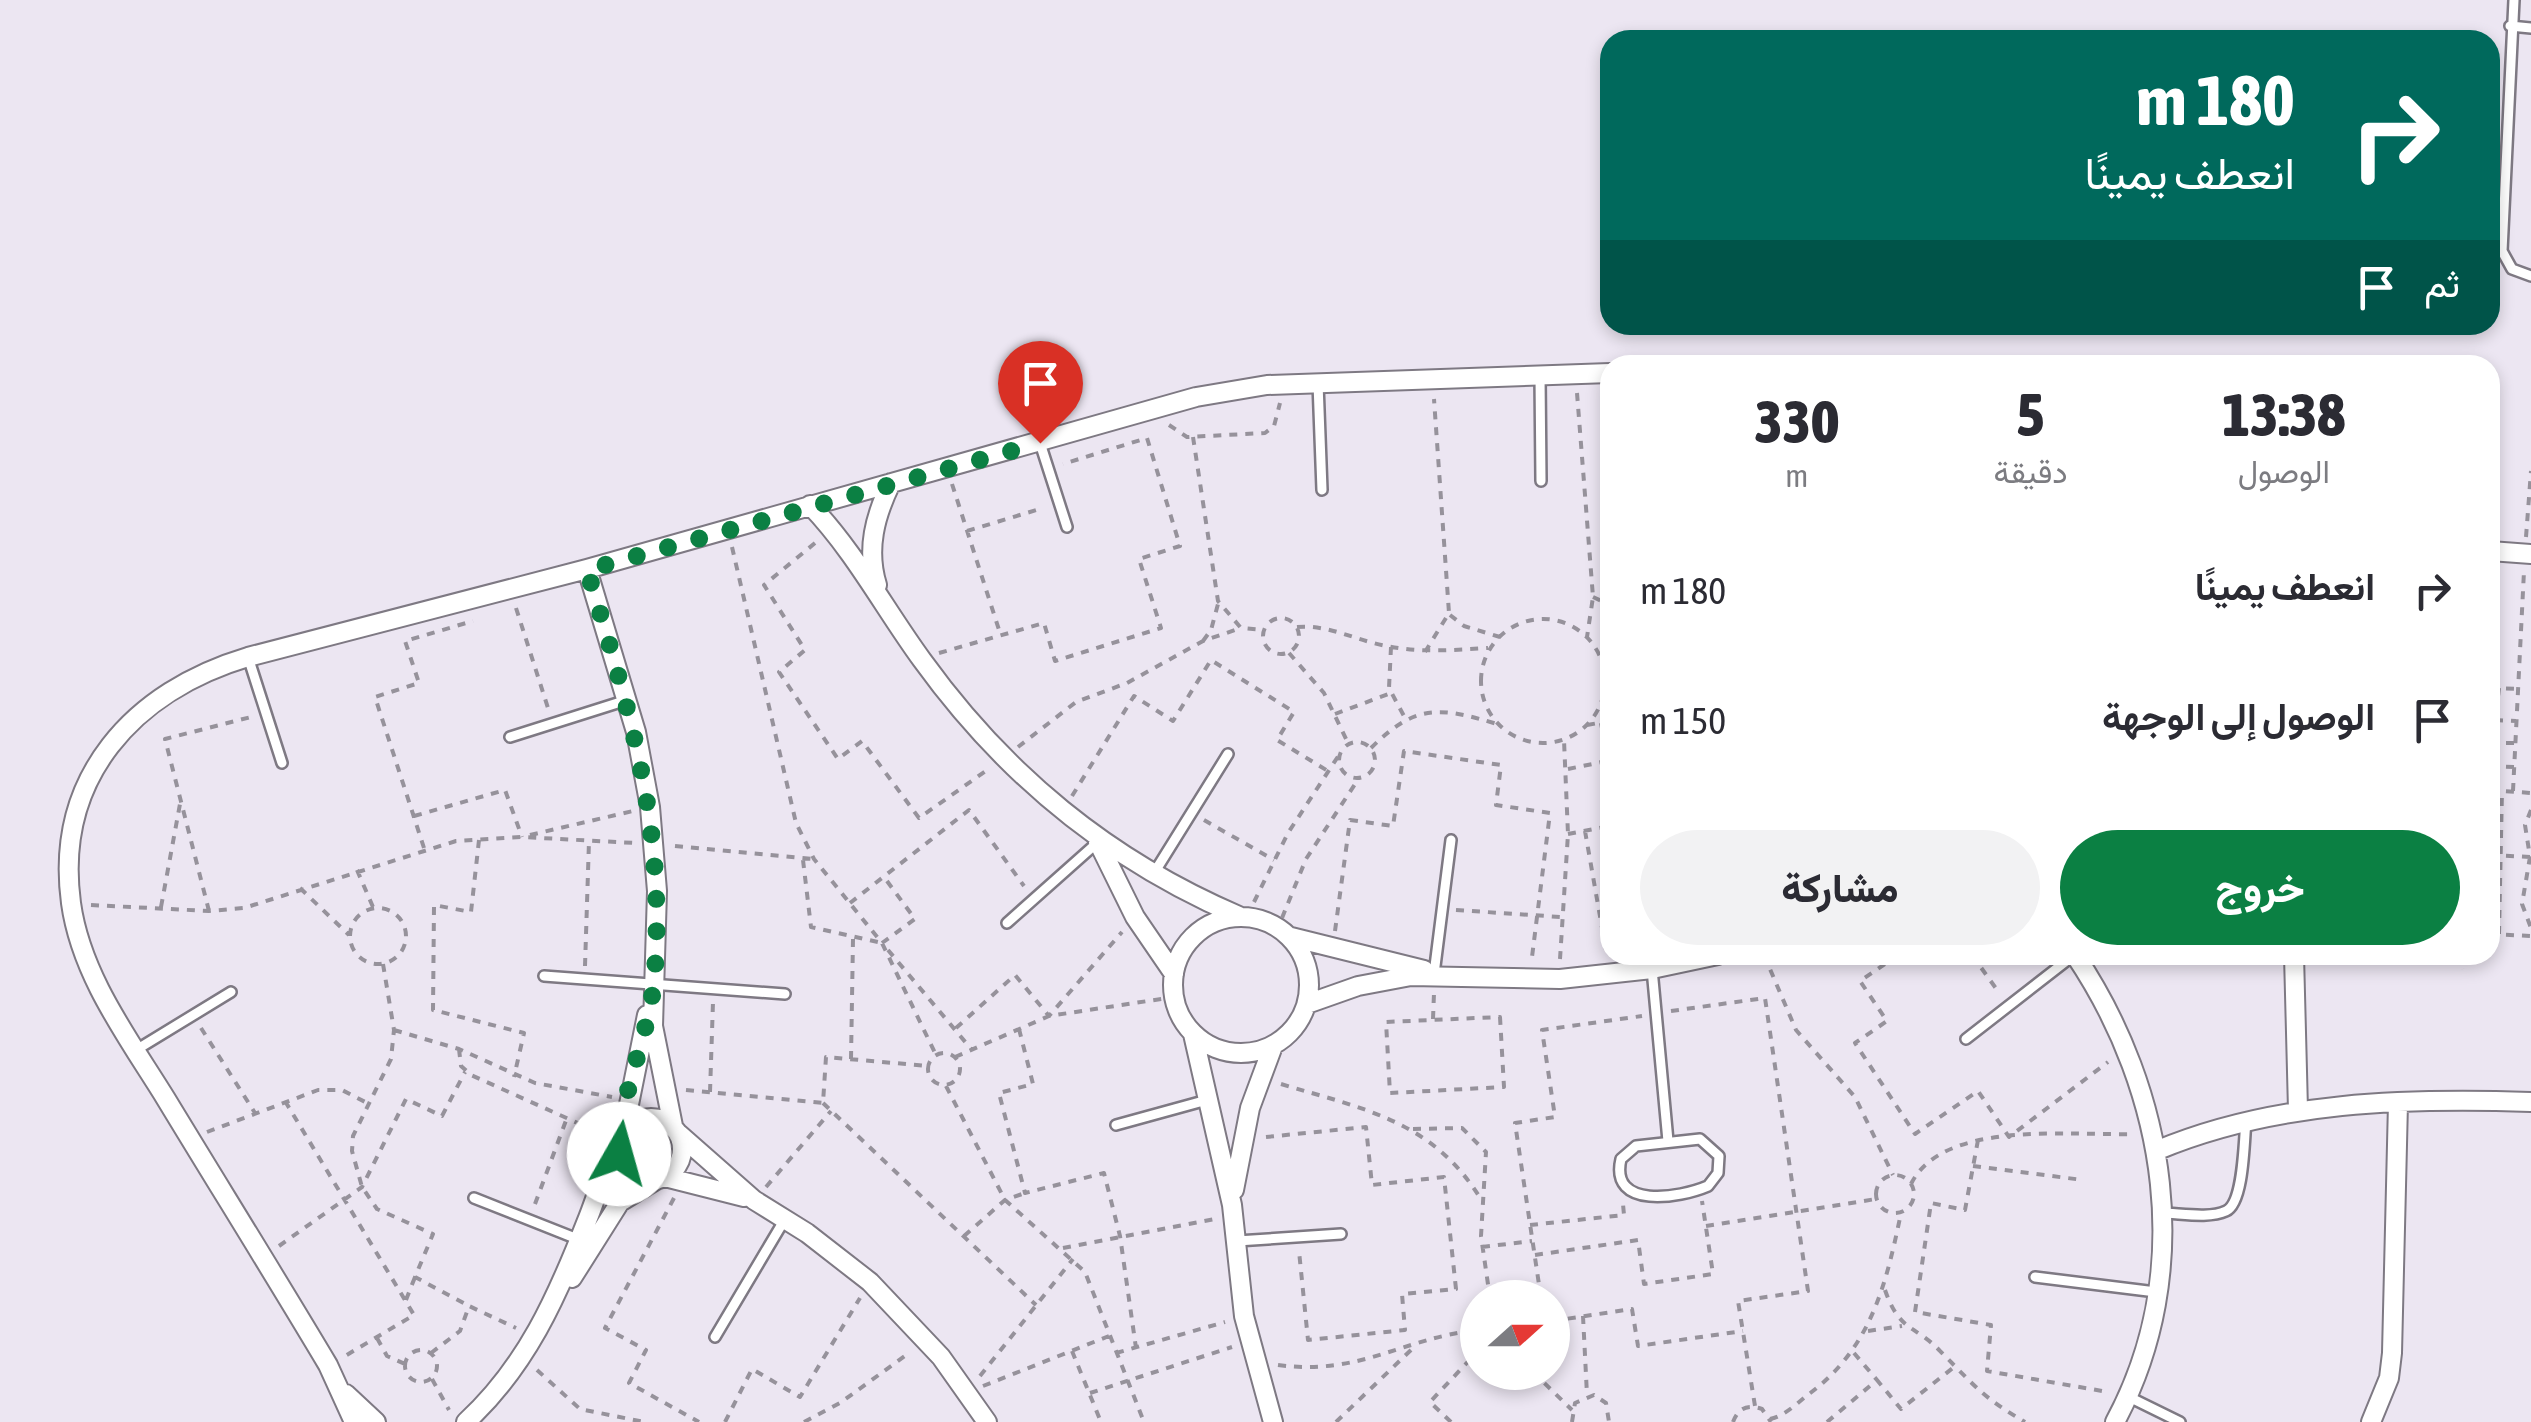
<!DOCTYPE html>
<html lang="ar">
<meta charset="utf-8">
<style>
:root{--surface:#fff;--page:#f2f2f3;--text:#2b2b33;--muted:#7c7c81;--accent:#0b8043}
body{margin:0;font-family:"Asap Condensed",Vazirmatn,sans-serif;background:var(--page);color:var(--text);direction:rtl;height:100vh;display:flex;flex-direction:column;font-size:38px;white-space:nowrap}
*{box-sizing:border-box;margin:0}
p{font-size:32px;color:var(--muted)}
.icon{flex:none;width:55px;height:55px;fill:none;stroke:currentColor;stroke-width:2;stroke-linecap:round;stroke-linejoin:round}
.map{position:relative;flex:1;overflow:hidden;direction:ltr}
.panel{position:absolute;left:1600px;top:355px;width:900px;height:610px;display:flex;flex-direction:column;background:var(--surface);border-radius:30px;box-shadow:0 5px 15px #0003;direction:rtl}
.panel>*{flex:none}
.hud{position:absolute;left:1600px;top:30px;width:900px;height:305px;border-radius:30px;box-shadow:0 5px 15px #0003;direction:rtl;background:#00695c;color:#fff;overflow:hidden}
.needle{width:65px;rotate:69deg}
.buttons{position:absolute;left:1460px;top:1280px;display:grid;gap:20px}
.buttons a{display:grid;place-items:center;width:110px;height:110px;border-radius:50%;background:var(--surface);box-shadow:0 5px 15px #0003;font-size:50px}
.pin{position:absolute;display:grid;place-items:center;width:85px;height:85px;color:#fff;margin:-102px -42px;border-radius:50% 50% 50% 0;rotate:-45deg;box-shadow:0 0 10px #0007}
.pin .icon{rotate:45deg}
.me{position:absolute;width:110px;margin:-55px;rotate:7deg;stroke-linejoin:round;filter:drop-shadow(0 0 8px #0008)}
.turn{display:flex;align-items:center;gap:35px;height:210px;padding:0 40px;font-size:45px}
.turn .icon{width:130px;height:130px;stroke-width:2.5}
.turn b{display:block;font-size:70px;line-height:85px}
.then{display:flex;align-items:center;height:95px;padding:0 40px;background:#0003;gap:20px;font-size:38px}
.eta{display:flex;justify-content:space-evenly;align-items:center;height:170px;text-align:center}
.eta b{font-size:60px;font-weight:800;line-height:70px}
.button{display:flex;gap:20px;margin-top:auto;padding:20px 40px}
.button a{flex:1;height:115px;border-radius:60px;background:var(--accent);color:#fff;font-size:40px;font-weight:800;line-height:115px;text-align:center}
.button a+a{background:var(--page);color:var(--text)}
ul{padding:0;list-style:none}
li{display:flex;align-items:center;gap:30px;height:130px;padding:0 40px}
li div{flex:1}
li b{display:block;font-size:38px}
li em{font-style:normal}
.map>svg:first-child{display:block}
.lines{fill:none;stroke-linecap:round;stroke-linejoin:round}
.service-casing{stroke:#7e7983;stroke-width:14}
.minor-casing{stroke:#7e7983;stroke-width:22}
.path{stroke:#96929b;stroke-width:4;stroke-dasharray:8 8;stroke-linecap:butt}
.service{stroke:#fff;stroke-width:9}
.minor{stroke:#fff;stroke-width:18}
.route{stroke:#0b8043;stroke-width:18;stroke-dasharray:0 32.4}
</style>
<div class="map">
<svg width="2531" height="1422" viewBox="0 0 2531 1422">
<rect width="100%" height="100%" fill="#ece6f2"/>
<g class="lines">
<!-- service casing -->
<g class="service-casing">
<path id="service" d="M2514 0 2502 251 2512 269 2531 276
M2510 26 2531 28
M1540 376 1541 481
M1318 383 1322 490
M1040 443 1067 527
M248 657 282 763
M510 737 627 700
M1154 873 1228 754
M1007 923 1098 842
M1652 969 1668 1141
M1434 974 1451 840
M544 976 785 994
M1966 1039 2074 955
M136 1050 231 992
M1116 1125 1207 1100
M1700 1139 1719 1156 1718 1173 1708 1186C1680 1198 1609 1210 1621 1159L1636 1146Z
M474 1198 580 1240
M2161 1213C2179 1213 2209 1219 2226 1211 2244 1203 2244 1140 2246 1120
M1237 1241 1341 1234
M2035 1277 2156 1292
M715 1337 785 1219
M2127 1396 2180 1422"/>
</g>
<!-- minor casing -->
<g class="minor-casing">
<path id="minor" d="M810 505C855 552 884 608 922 660 1005 775 1108 860 1239 916
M2490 551 2531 554
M587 569 636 732 650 807 657 891 653 1026 673 1126
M877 585C866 549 875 516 891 483
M1098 842 1135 917 1174 974
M1173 985a68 68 0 1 1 136 0a68 68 0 1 1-136 0Z
M1291 937 1424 970
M2075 955C2167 1092 2196 1271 2115 1422
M2294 955 2298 1110
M1307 1004 1358 986 1411 976 1560 979 1652 969 1718 955
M1193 1034 1232 1205 1244 1316 1273 1422
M620 1149a31 31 0 1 1 62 0a31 31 0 1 1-62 0Z
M623 1134 647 1015
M679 1134 754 1200 807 1233 870 1282 941 1357 987 1422
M2158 1150C2275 1101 2406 1098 2531 1102
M665 1177 744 1197
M1234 1190 1250 1108 1273 1046
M572 1278 620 1202 656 1180
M346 1394 376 1422
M354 1422 328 1365C275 1276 220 1188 166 1099 129 1039 81 976 71 903 54 777 134 691 248 657L587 569 1196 397 1267 385 1610 373
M466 1422C526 1367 557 1297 586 1223 597 1197 604 1167 619 1144
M2371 1422 2389 1378 2392 1353 2398 1103"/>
</g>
<!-- path -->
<path class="path" d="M1577 393 1593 597 1587 637
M1169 425 1187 437 1265 433 1274 426 1280 403
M1193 437 1218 601 1241 628 1263 630
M952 484 1001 636
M967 531 1043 508
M2526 537 2531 471
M815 543 764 585 805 650 779 672 838 759 862 741 919 818 990 768
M732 547 796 823 814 859 882 943 936 1055
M1593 597 1610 605
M516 608 548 708
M1450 615 1464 626 1500 637
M1263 636a18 18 0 1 1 36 0a18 18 0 1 1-36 0Z
M1481 681a62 62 0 1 1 124 0a62 62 0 1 1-124 0Z
M1297 627C1328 624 1357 641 1387 646 1421 653 1454 650 1488 648
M1203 641 1211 630 1218 604
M1391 647 1389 688 1405 718
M1425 652 1449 613 1434 399
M939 653 1044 623 1055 661 1161 628 1139 559 1180 546 1147 438 1063 464
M1289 653 1324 693 1348 743
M2490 688 2518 689
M1335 714 1391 693
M2495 720 2516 721
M1601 723 1610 770
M1587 725 1610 721
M1339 760a18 18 0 1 1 36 0a18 18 0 1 1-36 0Z
M2490 743H2516
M2493 743 2499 688
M1018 747 1076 702 1127 683 1203 641 1241 628
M1371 748C1416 703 1440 707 1497 724
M2490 766 2514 767
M1568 769 1607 761
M2490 790 2531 793
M2513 791 2524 571
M1072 796 1134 696 1173 721 1211 660 1294 712 1277 740 1328 771
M2531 810 2525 825 2530 857 2522 904 2531 928
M414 816 505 790 522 837
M1204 820 1274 860
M1585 831 1607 956
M1568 834 1610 826
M530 835 633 811
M479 840 471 912 434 905 433 1010 524 1033 514 1077
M675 846 814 859
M424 848 375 697 419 683 405 641 473 621
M2490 855 2531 857
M803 860 811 927 882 943
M357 870 373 907
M300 888 349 935
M1254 902 1288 833 1339 755
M850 903 969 810 1024 886
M91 905 209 911 244 908 456 841 522 837 635 843
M161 907 180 804
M350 936a28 28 0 1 1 56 0a28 28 0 1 1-56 0Z
M1456 910 1561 917
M209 911 165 739 251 717
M1282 918 1306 859 1359 778
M1335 931 1350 820 1393 826 1404 751 1501 765 1496 805 1550 813 1532 957
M2490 934 2531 936
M2499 934 2502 790
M882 943 915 919 884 877
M888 950 972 1050
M1764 955 1796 1030 1855 1097 1893 1175
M1898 955 1860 981 1887 1021 1855 1043 1915 1134 1978 1091 2009 1137 2108 1062
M1972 955 2000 994
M2455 955 2463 969
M1560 959 1568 834 1564 740
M383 964 394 1030 391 1059 353 1136 352 1151 362 1187 377 1209 433 1234 415 1277 469 1306
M585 966 589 841
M1671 1011 1765 998 1808 1291 1738 1301 1755 1406
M1500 1017 1504 1087 1390 1093 1386 1022Z
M1433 1019 1434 993
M201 1028 255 1113
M956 1028 1015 975 1049 1016 1122 932
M1019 1029 1033 1084 999 1093 1025 1193 1104 1173 1120 1236 1136 1348
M394 1030 459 1049 535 1083 612 1097
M459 1049 461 1066 471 1075 602 1134
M928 1069a16 16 0 1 1 32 0a16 16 0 1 1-32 0Z
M955 1057 1049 1016 1174 997
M851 1059 853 939
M1281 1084C1364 1109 1434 1121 1482 1201
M946 1086 1005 1200 1085 1272 1144 1422
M686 1090 823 1103 826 1057 928 1066
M710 1092 713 1002
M285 1101 414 1315 345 1356
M823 1103 1036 1305
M1413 1129 1462 1128 1486 1152 1481 1236 1490 1298
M207 1132 318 1090H342L371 1105
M1266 1137 1366 1127 1372 1185 1444 1177 1456 1289 1402 1294 1405 1330 1308 1340 1299 1251
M1978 1140 1965 1210 1931 1203 1915 1312 1991 1325 1987 1371 2108 1392
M1973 1166 2083 1180
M1876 1194a19 19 0 1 1 38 0a19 19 0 1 1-38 0Z
M1911 1184C1943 1119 2072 1136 2134 1134
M766 1187 831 1111
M674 1198 605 1328 646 1350 629 1383 699 1422
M535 1204 568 1115
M1530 1225 1624 1215 1623 1204
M1706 1226 1876 1199
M964 1236 1005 1200 1025 1193
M279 1246 362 1187 406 1099 442 1116 465 1072
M1482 1247 1532 1241
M1063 1248 1215 1219
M1535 1255 1638 1240 1644 1284 1713 1274 1702 1201
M1885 1290C1900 1333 1915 1324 1941 1352 1975 1386 1982 1397 2025 1422
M1541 1298 1515 1123 1555 1117 1542 1030 1642 1016
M406 1300 415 1277
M1583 1316 1587 1395
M1552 1321 1632 1309 1638 1346 1743 1331
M1868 1331 1902 1326
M377 1338 387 1356 405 1364
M405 1366a16 16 0 1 1 32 0a16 16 0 1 1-32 0Z
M1072 1351 1101 1422
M431 1353 460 1331 469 1306 516 1328
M1116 1353 1225 1322
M1854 1353 1877 1380
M1278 1365C1361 1376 1402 1338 1478 1330
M537 1370 580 1409 644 1422
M1533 1372 1572 1410
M980 1376 1073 1259
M432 1379 449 1410
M983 1386 1109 1336
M1090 1393 1232 1347
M1770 1419C1785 1416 1797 1403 1809 1394 1871 1348 1886 1285 1901 1213
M725 1422 752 1369 800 1397 860 1298
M804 1422 840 1403 909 1353
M1336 1422 1412 1349
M1451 1422 1430 1402 1478 1351
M1572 1422 1575 1403 1594 1395 1606 1403 1609 1422
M1733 1422C1738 1408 1748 1404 1762 1409L1771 1422
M1827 1422 1877 1380 1901 1409 1954 1367"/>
<!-- service -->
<use href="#service" class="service"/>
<!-- minor -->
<use href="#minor" class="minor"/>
</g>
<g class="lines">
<!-- route -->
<path class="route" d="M619 1154C619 1095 648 1039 654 982 667 832 630 710 587 570L1040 443"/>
</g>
</svg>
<div class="buttons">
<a><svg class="needle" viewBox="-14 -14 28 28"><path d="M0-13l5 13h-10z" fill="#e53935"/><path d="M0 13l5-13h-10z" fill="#7c7c81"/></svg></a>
</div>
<div class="pin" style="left:1040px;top:443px;background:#d93025"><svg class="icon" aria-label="arrive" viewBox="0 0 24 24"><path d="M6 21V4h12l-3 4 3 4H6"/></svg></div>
<svg class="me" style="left:619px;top:1154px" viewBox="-20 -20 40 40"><circle r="19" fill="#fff"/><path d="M0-13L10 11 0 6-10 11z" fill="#0b8043"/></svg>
<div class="hud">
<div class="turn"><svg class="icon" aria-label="right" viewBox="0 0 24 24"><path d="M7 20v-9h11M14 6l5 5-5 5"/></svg><div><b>180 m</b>انعطف يمينًا</div></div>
<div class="then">ثم<svg class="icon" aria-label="arrive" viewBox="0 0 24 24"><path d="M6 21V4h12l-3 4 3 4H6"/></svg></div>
</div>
<section class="panel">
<div class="eta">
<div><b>13:38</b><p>الوصول</p></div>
<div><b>5</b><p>دقيقة</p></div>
<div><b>330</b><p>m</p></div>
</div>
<ul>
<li><svg class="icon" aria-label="right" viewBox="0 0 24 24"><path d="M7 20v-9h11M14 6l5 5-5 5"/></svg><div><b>انعطف يمينًا</b></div><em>180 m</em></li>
<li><svg class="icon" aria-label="arrive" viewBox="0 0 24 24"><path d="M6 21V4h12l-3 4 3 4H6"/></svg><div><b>الوصول إلى الوجهة</b></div><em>150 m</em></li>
</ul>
<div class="button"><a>خروج</a><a>مشاركة</a></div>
</section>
</div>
